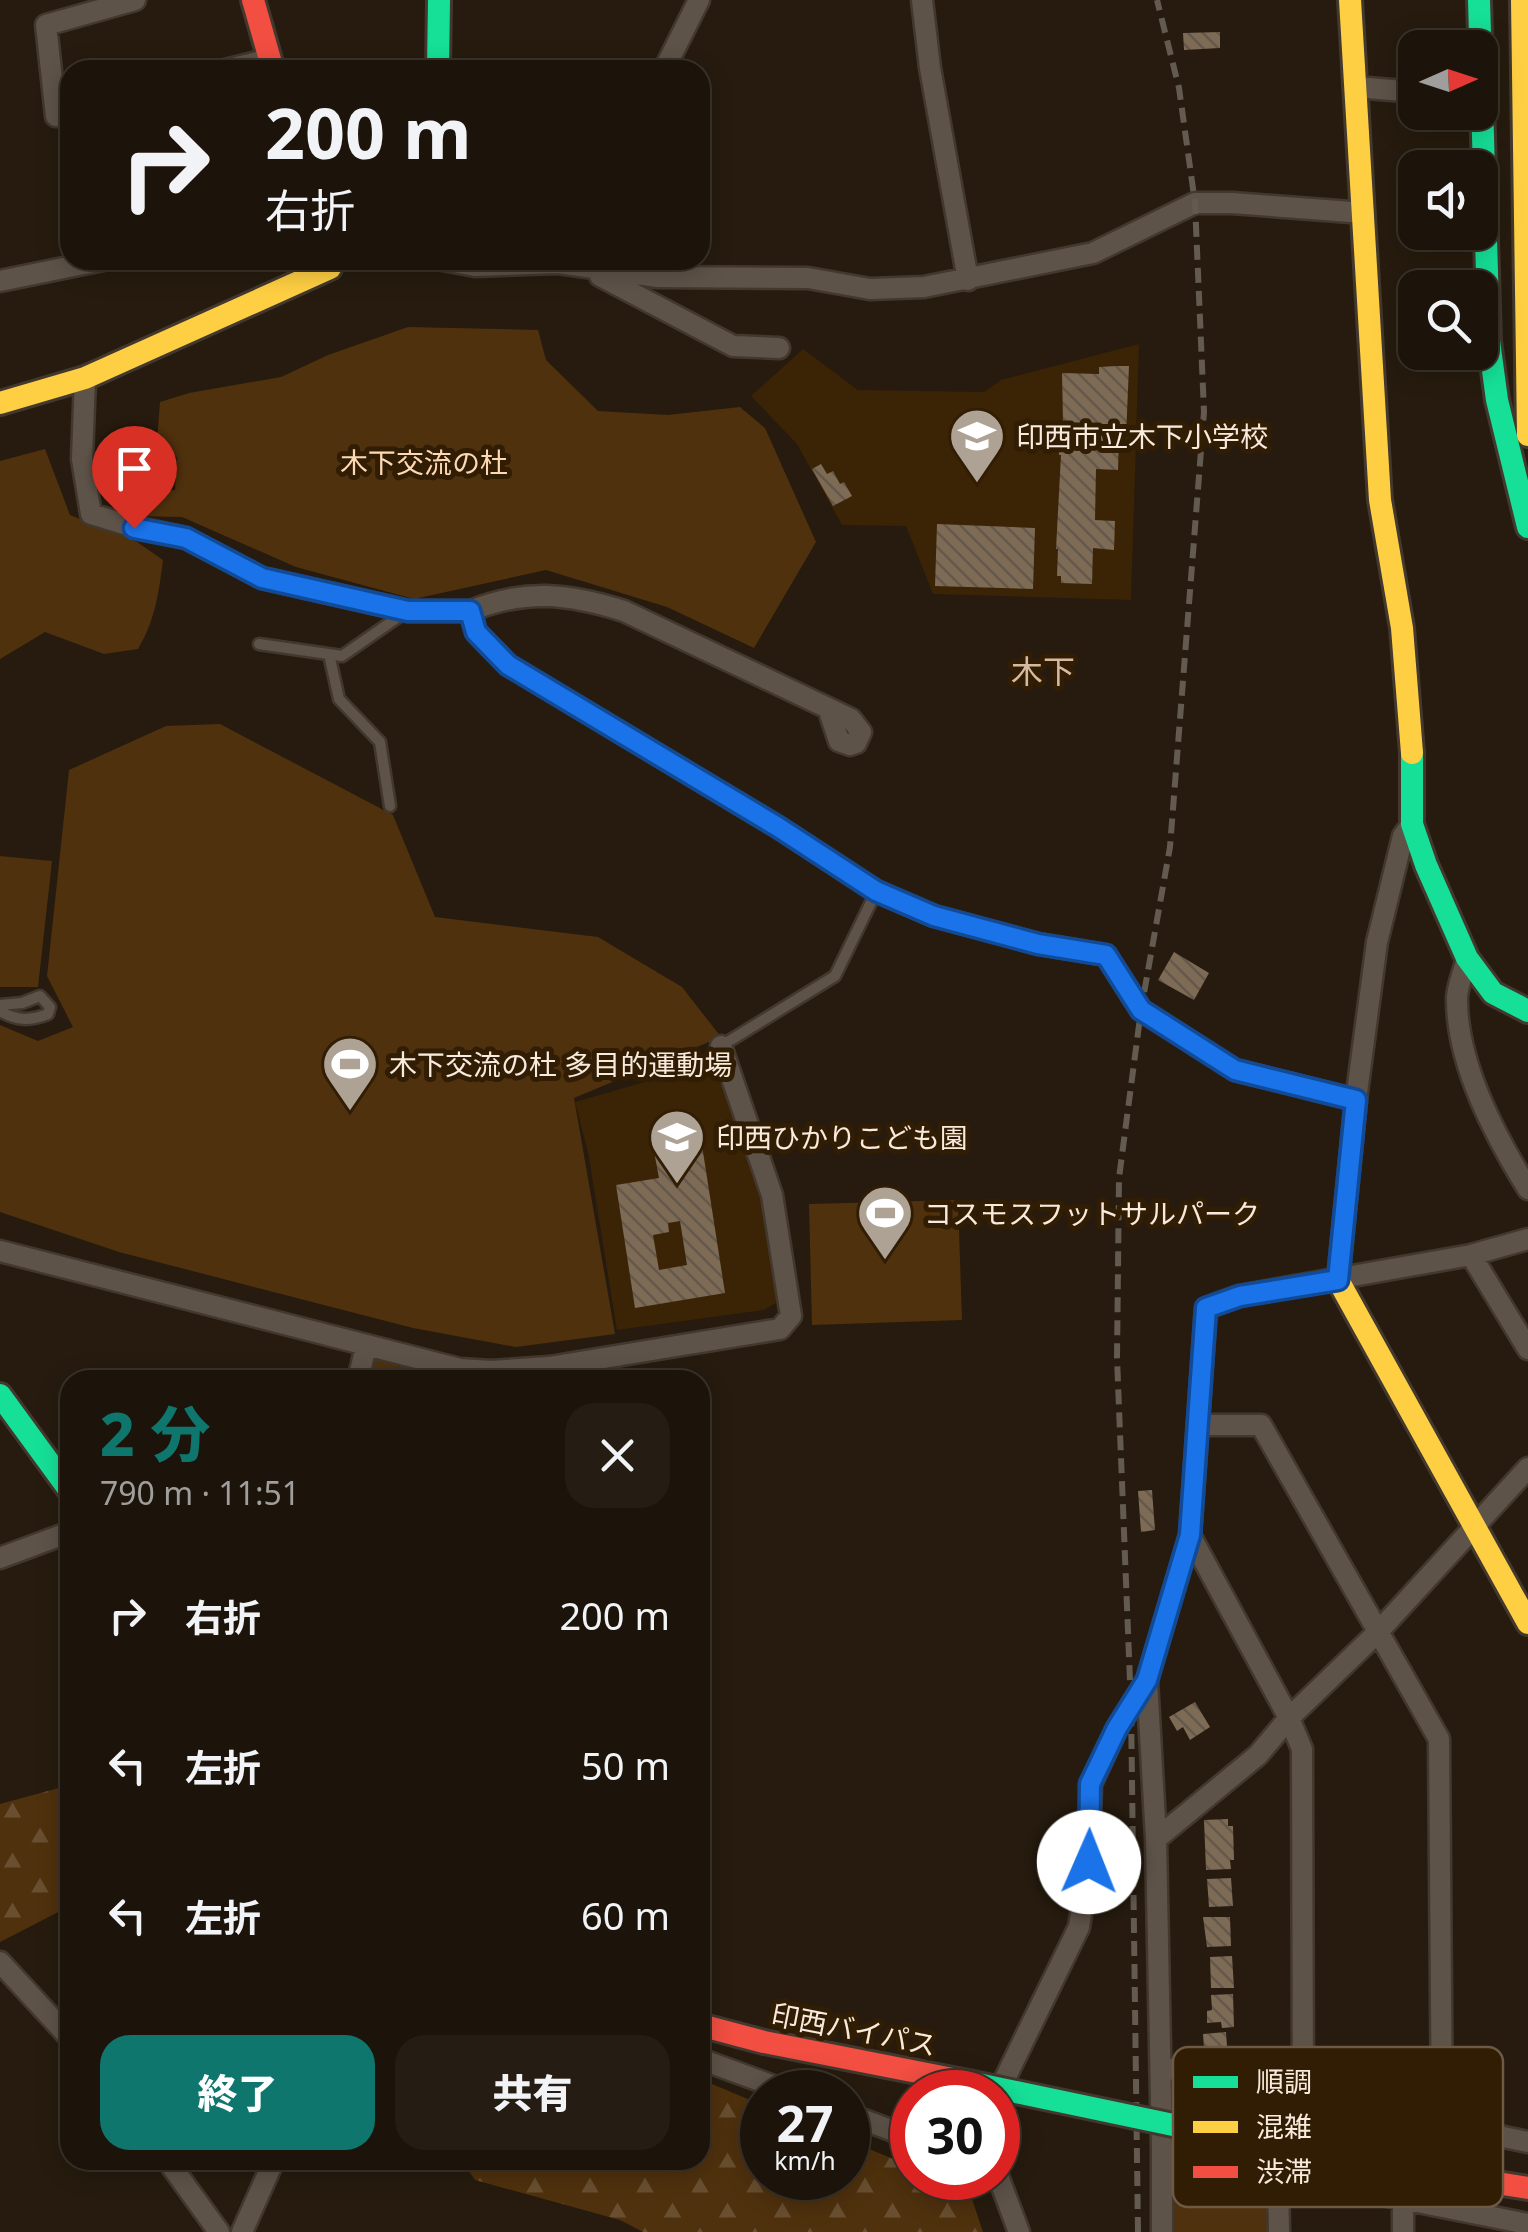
<!DOCTYPE html>
<html lang="ja">
<meta charset="utf-8">
<style>
:root{--surface:#1c140a;--page:#251d13;--text:#f1f3f6;--muted:#a09e9c;--line:#3a332b;--accent:#0f766e}
body{margin:0;font-family:"Noto Sans","Noto Sans JP",sans-serif;background:var(--page);color:var(--text);height:100vh;display:flex;flex-direction:column;font-size:38px;white-space:nowrap}
*{box-sizing:border-box;margin:0}
p{font-size:32px;color:var(--muted)}
.icon{flex:none;width:55px;height:55px;fill:none;stroke:currentColor;stroke-width:2;stroke-linecap:round;stroke-linejoin:round}
.map{position:relative;flex:1;overflow:hidden}
.details{position:absolute;left:60px;top:1370px;width:650px;height:800px;display:flex;flex-direction:column;background:var(--surface);border-radius:30px;box-shadow:0 5px 25px #0003,0 0 0 2px var(--line)}
.details>*{flex:none}
.top-card{position:absolute;left:60px;top:60px;width:650px;height:210px;border-radius:30px;box-shadow:0 5px 25px #0003,0 0 0 2px var(--line);background:#1c140a;color:var(--text);overflow:hidden}
.needle{width:65px;rotate:87deg}
.tools{position:absolute;left:1398px;top:30px;display:grid;gap:20px}
.tools a{display:grid;place-items:center;width:100px;height:100px;border-radius:20px;background:var(--surface);box-shadow:0 5px 25px #0003,0 0 0 2px var(--line);font-size:50px}
.speed{position:absolute;left:740px;top:2070px;display:flex;gap:20px;font-size:50px;font-weight:700;text-align:center}
.speed>*{display:grid;place-content:center;width:130px;height:130px;border-radius:50%;background:var(--surface);box-shadow:0 5px 25px #0003,0 0 0 2px var(--line);line-height:1}
.speed small{font-size:25px;font-weight:400}
.speed .limit{border:15px solid #d22;background:#fff;color:#111}
.pin{position:absolute;display:grid;place-items:center;width:85px;height:85px;color:#fff;margin:-102px -42px;border-radius:50% 50% 50% 0;rotate:-45deg;box-shadow:0 0 10px #0007}
.pin .icon{rotate:45deg}
.me{position:absolute;width:110px;margin:-55px;rotate:1deg;stroke-linejoin:round;filter:drop-shadow(0 0 8px #0008)}
.turn{display:flex;align-items:center;gap:35px;height:210px;padding:0 40px;font-size:45px}
.turn .icon{width:130px;height:130px;stroke-width:2.5}
.turn b{display:block;font-size:70px;line-height:85px}
.round{display:grid;place-items:center;flex:none;width:105px;height:105px;border-radius:30px;background:var(--page)}
.overview{display:flex;align-items:center;justify-content:space-between;height:170px;padding:0 40px}
h1{font-size:60px;font-weight:800;line-height:75px;color:var(--accent)}
.action{display:flex;gap:20px;margin-top:auto;padding:20px 40px}
.action a{flex:1;height:115px;border-radius:30px;background:var(--accent);color:#fff;font-size:40px;font-weight:800;line-height:115px;text-align:center}
.action a+a{background:var(--page);color:var(--text)}
ul{padding:0;list-style:none}
li{display:flex;align-items:center;gap:30px;height:150px;padding:0 40px}
li div{flex:1}
li b{display:block;font-size:38px}
li em{font-style:normal}
.map>svg:first-child{display:block}
.built{fill:#3b2305}
.forest{fill:url(#forest-firs)}
.green{fill:#4f310d}
.building{fill:url(#building-back-hatch);fill-rule:evenodd}
.lines{fill:none;stroke-linecap:round;stroke-linejoin:round}
.lane-casing{stroke:#42382d;stroke-width:15}
.street-casing{stroke:#42382d;stroke-width:25}
.fast-casing{stroke:#42382d;stroke-width:28}
.slow-casing{stroke:#42382d;stroke-width:28}
.jam-casing{stroke:#42382d;stroke-width:28}
.lane{stroke:#5e5349;stroke-width:10}
.street{stroke:#5e5349;stroke-width:20}
.fast{stroke:#16e098;stroke-width:22}
.slow{stroke:#ffcf43;stroke-width:22}
.jam{stroke:#f24e42;stroke-width:22}
.rail{stroke:#635a50;stroke-width:6;stroke-dasharray:15 8;stroke-linecap:butt}
.fast-bridge-casing{stroke:#42382d;stroke-width:28;stroke-linecap:butt}
.fast-bridge{stroke:#16e098;stroke-width:22}
.route-casing{stroke:#114b97;stroke-width:25}
.route{stroke:#1a73e8;stroke-width:18}
.labels{text-anchor:middle;dominant-baseline:central;stroke-width:10;stroke-linejoin:round;paint-order:stroke}
.poi-label{font-size:28px;fill:#f8eadc;stroke:#311c04;text-anchor:start}
.park-label{font-size:28px;fill:#fdd8b3;stroke:#311c04}
.street-label{font-size:28px;fill:#f8eadc;stroke:#311c04}
.quarter-label{font-size:32px;fill:#d5ba9f;stroke:#311c04}
.key{fill:#311c04;stroke:#6d5a45;stroke-width:2.5}
.key-label{font-size:28px;fill:#f8eadc}
</style>
<div class="map">
<svg width="1528" height="2232" viewBox="0 0 1528 2232">
<defs>
<pattern id="forest-firs" width="22" height="20" patternUnits="userSpaceOnUse" patternTransform="scale(2.5)"><rect width="22" height="20" fill="#4f310d"/><path d="M5 1l3.5 6h-7zM16 11l3.5 6h-7z" fill="#694f30"/></pattern>
<pattern id="building-back-hatch" width="6" height="6" patternUnits="userSpaceOnUse" patternTransform="scale(2.5)"><rect width="6" height="6" fill="#7d6b56"/><path d="M-1 5l2 2M0 0l6 6M5-1l2 2" fill="none" stroke="#64584c"/></pattern>
</defs>
<rect width="100%" height="100%" fill="#261b0e"/>
<!-- built -->
<path class="built" d="M1139 344 1131 600 933 594 906 526 842 525 797 444 751 396 803 349 858 390 984 392 1001 380Z
M714 1062 742 1130 769 1220 779 1301 764 1310 617 1330 588 1152 575 1102Z"/>
<!-- forest -->
<path class="forest" d="M70 1785V1906L0 1942V1804Z
M700 2079 762 2105V2178H848V2140L912 2167V2178H939L969 2190 983 2232H643L620 2220 475 2180 461 2160H700Z"/>
<!-- green -->
<path class="green" d="M408 327 538 330 546 360 598 411 668 415 740 407 765 428 816 542 754 648 667 607 546 570 414 599 296 567 182 517 131 516 152 491 175 490 177 457 156 454 160 402 189 393 281 377 328 355Z
M45 449 70 515 137 542 163 560C159 592 155 621 138 649L104 654 45 632 0 659V461Z
M220 724 393 815 435 917 598 937 682 987 721 1037 574 1098 615 1334 516 1347 413 1328 119 1252 0 1212V1025L38 1041 73 1027 47 976 69 770 166 726Z
M0 856 52 861 38 987H0Z
M958 1200 962 1320 812 1325 809 1204Z
M376 1358 462 1379 576 1375 577 1380H368Z
M1183 2163 1267 2179 1269 2232H1171L1170 2172 1172 2164Z"/>
<!-- building -->
<path class="building" d="M1220 32V48L1184 50 1183 33Z
M1116 366H1129L1126 437H1119L1118 470 1096 469 1095 520 1115 521 1114 550 1093 548 1092 584 1061 583V576H1057L1058 549H1056L1061 455H1059L1060 421H1063L1062 373 1099 374V367Z
M821 464 827 474 833 471 840 484 844 482 852 496 833 506 812 469Z
M937 524 1035 528 1033 589 935 586Z
M1174 952 1209 973 1194 1000 1158 980Z
M701 1139 725 1293 635 1308 616 1185 659 1178 653 1146ZM680 1221 687 1265 659 1270 653 1235 669 1232 668 1223Z
M1152 1490 1155 1530 1141 1532 1138 1491Z
M1195 1702 1210 1727 1190 1740 1183 1727 1177 1731 1169 1717Z
M1228 1819V1826H1233L1234 1860H1230L1231 1869 1206 1870 1204 1820Z
M1231 1878 1233 1906 1209 1907 1207 1879Z
M1203 1917H1230L1231 1946 1207 1947Z
M1232 1956 1234 1988H1211L1210 1957Z
M1233 1994 1234 2027 1222 2028 1221 2022 1207 2023V2011L1212 2010 1211 1995Z
M1226 2032 1228 2061 1205 2063 1203 2034Z"/>
<g class="lines">
<!-- lane casing -->
<g class="lane-casing">
<path id="lane" d="M259 644 342 656 404 613
M329 654 339 699 380 742 390 806
M0 1005 22 1003 40 996 50 1007 48 1014C30 1021 17 1021 0 1011
M721 1046 835 976 876 892"/>
</g>
<!-- street casing -->
<g class="street-casing">
<path id="street" d="M922 0 930 68 968 280
M225 70 270 59
M664 70 699 0
M1356 87 1415 92
M70 112 56 116 46 25 135 0
M443 260 475 266 558 263 658 277 808 278 870 289 924 287 1093 253 1195 203H1232L1364 213
M600 276 733 346 779 348
M0 281 103 260
M85 378 82 459 91 514 134 527 186 538 262 578 408 611H470L476 632 508 665 778 827 876 891 934 916 1039 944 1106 955 1141 1010 1235 1070 1356 1100
M470 611C525 589 567 593 624 611L851 719 861 732 856 743 850 745 839 741 828 708
M1467 958C1464 971 1458 984 1457 997 1456 1062 1494 1134 1528 1189
M0 1251 460 1369 491 1371 549 1367 780 1329 791 1316 772 1195 721 1046
M1471 1255 1528 1349
M1338 1280 1356 1100 1377 942 1403 836 1412 824
M358 1380 366 1346
M1199 1425H1261L1439 1739 1442 2125
M1190 1535 1289 1718 1302 1749 1303 2097
M0 1558 70 1532
M1156 1839 1147 1680 1190 1535 1206 1308 1239 1296 1471 1255 1528 1239
M0 1962 70 2038
M700 2059 790 2092
M1161 2067 1528 2142
M998 2093 1079 1927 1089 1862 1091 1784 1117 1728 1147 1680
M848 2114 912 2138
M1162 2151 1156 1839 1258 1755 1289 1718 1378 1632 1528 1468
M167 2160 219 2232
M998 2176 1019 2232
M1278 2176 1279 2232
M1403 2201V2232
M242 2232 274 2160
M1162 2232V2151L1528 2224"/>
</g>
<!-- fast casing -->
<g class="fast-casing">
<path id="fast" d="M1479 0 1489 341 1497 400 1528 527
M438 70 439 0
M1412 753V824L1426 865 1467 958 1493 993 1528 1011
M0 1395 70 1491"/>
</g>
<!-- slow casing -->
<g class="slow-casing">
<path id="slow" d="M1350 0 1380 500 1402 628 1412 753
M1522 0 1528 435
M0 403 85 378 330 268
M1338 1280 1528 1623"/>
</g>
<!-- jam casing -->
<g class="jam-casing">
<path id="jam" d="M253 0 273 70
M700 2025 764 2042 968 2082
M1297 2151 1528 2188"/>
</g>
<!-- lane -->
<use href="#lane" class="lane"/>
<!-- street -->
<use href="#street" class="street"/>
<!-- fast -->
<use href="#fast" class="fast"/>
<!-- slow -->
<use href="#slow" class="slow"/>
<!-- jam -->
<use href="#jam" class="jam"/>
<!-- rail -->
<path class="rail" d="M1138 2232 1131 1706 1117 1358 1119 1178 1141 1010 1170 847 1204 412 1195 203 1179 88 1157 0"/>
<!-- fast-bridge casing -->
<g class="fast-bridge-casing">
<path id="fast-bridge" d="M968 2082 1297 2151"/>
</g>
<!-- fast-bridge -->
<use href="#fast-bridge" class="fast-bridge"/>
</g>
<g class="lines">
<!-- route casing -->
<g class="route-casing">
<path id="route" d="M134 528 186 538 262 578 408 611H470L476 632 508 665 778 827 876 891 934 916 1038 944 1106 955 1141 1010 1235 1070 1356 1100 1338 1280 1240 1296 1206 1308 1190 1535 1147 1680 1117 1728 1090 1784 1089 1862"/>
</g>
<!-- route -->
<use href="#route" class="route"/>
</g>
<!-- icons -->
<defs>
<g id="school-pin" transform="scale(2.875)"><path d="M0 17L-7.5 6A9.5 9.5 0 1 1 7.5 6Z" fill="#aea294" stroke="#311c04"/><path d="M0-5L7-2L0 1L-7-2ZM-4 1L0 2.5L4 1V4Q0 6-4 4Z" fill="#fff"/></g>
<g id="stadium-pin" transform="scale(2.875)"><path d="M0 17L-7.5 6A9.5 9.5 0 1 1 7.5 6Z" fill="#aea294" stroke="#311c04"/><path d="M0-5a6.5 5 0 1 0 0 10a6.5 5 0 1 0 0-10ZM-3.5-1.8h7v3.6h-7Z" fill="#fff"/></g>
</defs>
<g fill-rule="evenodd">
<use href="#school-pin" x="977" y="436"/>
<use href="#stadium-pin" x="350" y="1064"/>
<use href="#school-pin" x="677" y="1137"/>
<use href="#stadium-pin" x="885" y="1213"/>
</g>
<g class="labels">
<!-- poi labels -->
<g class="poi-label">
<text x="1016" y="436">印西市立木下小学校</text>
<text x="389" y="1064">木下交流の杜 多目的運動場</text>
<text x="716" y="1137">印西ひかりこども園</text>
<text x="924" y="1213">コスモスフットサルパーク</text>
</g>
<!-- park labels -->
<g class="park-label">
<text x="424" y="462">木下交流の杜</text>
</g>
<!-- street labels -->
<g class="street-label">
<text transform="translate(854 2029) rotate(11)">印西バイパス</text>
</g>
<!-- quarter labels -->
<g class="quarter-label">
<text x="1043" y="670">木下</text>
</g>
</g>
<!-- legend -->
<rect x="1173" y="2047" width="330" height="160" rx="15" class="key"/>
<rect x="1193" y="2076" width="45" height="12" fill="#16e098"/>
<rect x="1193" y="2121" width="45" height="12" fill="#ffcf43"/>
<rect x="1193" y="2166" width="45" height="12" fill="#f24e42"/>
<g class="key-label">
<text x="1256" y="2092">順調</text>
<text x="1256" y="2137">混雑</text>
<text x="1256" y="2182">渋滞</text>
</g>
</svg>
<div class="tools">
<a><svg class="needle" viewBox="-14 -14 28 28"><path d="M0-13l5 13h-10z" fill="#e53935"/><path d="M0 13l5-13h-10z" fill="#a09e9c"/></svg></a>
<a><svg class="icon" aria-label="sound" viewBox="0 0 24 24"><path d="M4 9h4l5-4v14l-5-4H4zM17 9q2 3 0 6"/></svg></a>
<a><svg class="icon" aria-label="search" viewBox="0 0 24 24"><circle cx="10" cy="10" r="6"/><path d="M15 15l6 6"/></svg></a>
</div>
<div class="speed"><div>27<small>km/h</small></div><div class="limit">30</div></div>
<div class="pin" style="left:134px;top:528px;background:#d93025"><svg class="icon" aria-label="arrive" viewBox="0 0 24 24"><path d="M6 21V4h12l-3 4 3 4H6"/></svg></div>
<svg class="me" style="left:1089px;top:1862px" viewBox="-20 -20 40 40"><circle r="19" fill="#fff"/><path d="M0-13L10 11 0 6-10 11z" fill="#1a73e8"/></svg>
<div class="top-card">
<div class="turn"><svg class="icon" aria-label="right" viewBox="0 0 24 24"><path d="M7 20v-9h11M14 6l5 5-5 5"/></svg><div><b>200 m</b>右折</div></div>
</div>
<section class="details">
<div class="overview"><div><h1>2 分</h1><p>790 m · 11:51</p></div><a class="round"><svg class="icon" aria-label="close" viewBox="0 0 24 24"><path d="M6 6l12 12M18 6L6 18"/></svg></a></div>
<ul>
<li><svg class="icon" aria-label="right" viewBox="0 0 24 24"><path d="M7 20v-9h11M14 6l5 5-5 5"/></svg><div><b>右折</b></div><em>200 m</em></li>
<li><svg class="icon" aria-label="left" viewBox="0 0 24 24"><path d="M17 20v-9H6M10 6l-5 5 5 5"/></svg><div><b>左折</b></div><em>50 m</em></li>
<li><svg class="icon" aria-label="left" viewBox="0 0 24 24"><path d="M17 20v-9H6M10 6l-5 5 5 5"/></svg><div><b>左折</b></div><em>60 m</em></li>
</ul>
<div class="action"><a>終了</a><a>共有</a></div>
</section>
</div>
